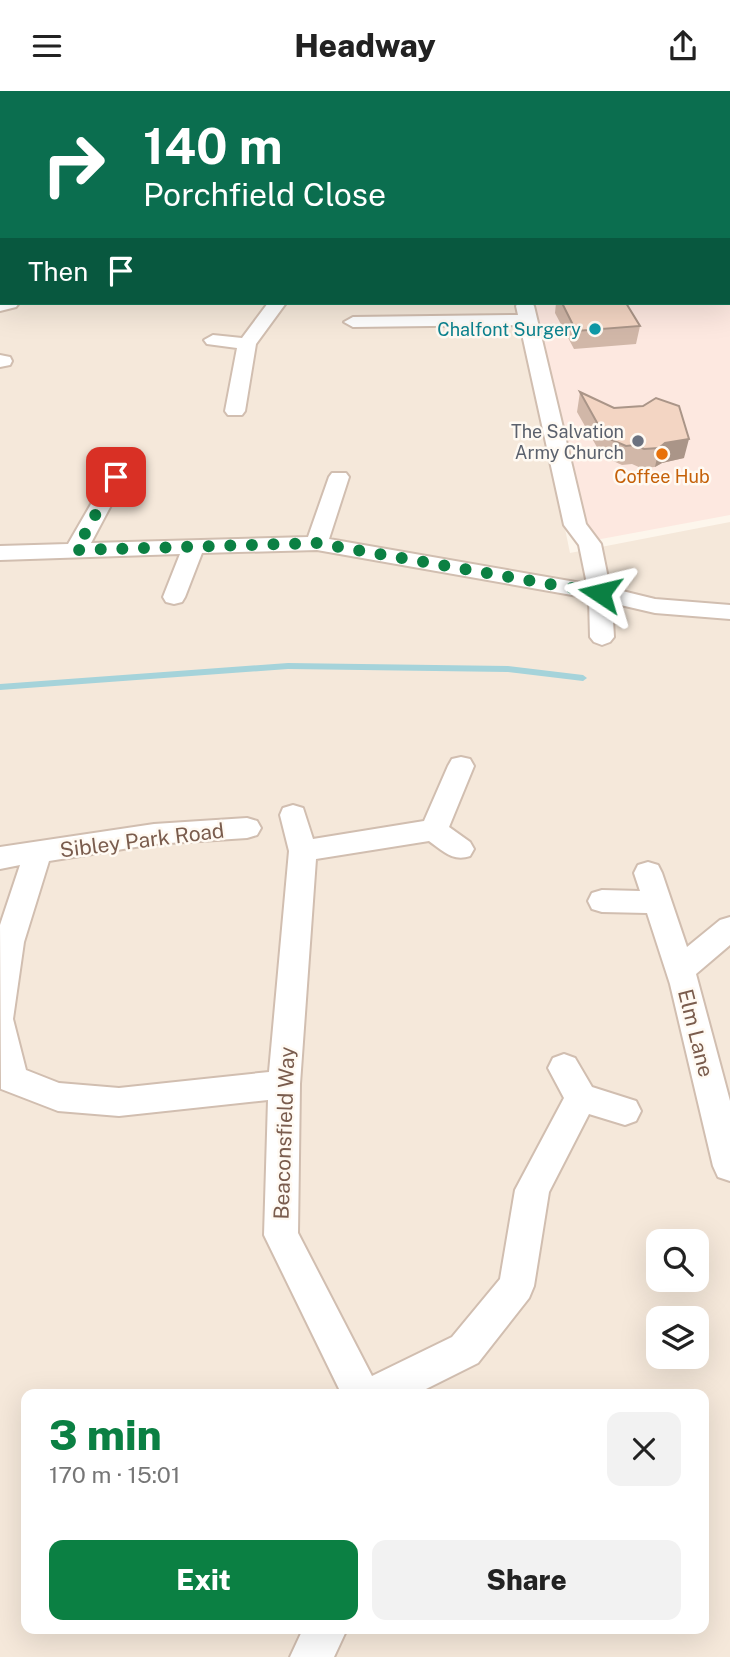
<!DOCTYPE html>
<meta charset="utf-8">
<style>
:root{--surface:#fff;--page:#f2f2f2;--text:#222;--muted:#767676;--accent:#0b8043}
body{margin:0;font-family:"Public Sans",sans-serif;background:var(--page);color:var(--text);height:100vh;display:flex;flex-direction:column;font-size:26px;white-space:nowrap}
*{box-sizing:border-box;margin:0}
p{font-size:23px;color:var(--muted)}
.icon{flex:none;width:38px;height:38px;fill:none;stroke:currentColor;stroke-width:2;stroke-linecap:round;stroke-linejoin:round}
.map{position:relative;flex:1;overflow:hidden}
.sheet{position:absolute;left:21px;top:1298px;width:688px;height:245px;display:flex;flex-direction:column;background:var(--surface);border-radius:14px;box-shadow:0 7px 28px #0002}
.sheet>*{flex:none}
.banner{position:absolute;left:0px;top:0px;width:732px;height:214px;box-shadow:0 7px 28px #0002;background:#0b6e4f;color:#fff;overflow:hidden}
.fabs{position:absolute;left:646px;top:1138px;display:grid;gap:14px}
.fabs a{display:grid;place-items:center;width:63px;height:63px;border-radius:14px;background:var(--surface);box-shadow:0 7px 28px #0002;font-size:35px}
.pin{position:absolute;display:grid;place-items:center;width:60px;height:60px;color:#fff;margin:-30px;border-radius:14px;box-shadow:0 4px 10px #0006}
.me{position:absolute;width:77px;margin:-38px;rotate:280deg;stroke-linejoin:round;filter:drop-shadow(0 0 5px #0008)}
.turn{display:flex;align-items:center;gap:24px;height:147px;padding:0 28px;font-size:32px}
.turn .icon{width:91px;height:91px;stroke-width:2.5}
.turn b{display:block;font-size:49px;line-height:60px}
.then{display:flex;align-items:center;height:66px;padding:0 28px;background:#0003;gap:14px;font-size:26px}
.round{display:grid;place-items:center;flex:none;width:74px;height:74px;border-radius:14px;background:var(--page)}
.headline{display:flex;align-items:center;justify-content:space-between;height:119px;padding:0 28px}
h1{font-size:42px;font-weight:800;line-height:52px;color:var(--accent)}
.primary-button{display:flex;gap:14px;margin-top:auto;padding:14px 28px}
.primary-button a{flex:1;height:80px;border-radius:14px;background:var(--accent);color:#fff;font-size:28px;font-weight:800;line-height:80px;text-align:center}
.primary-button a+a{background:var(--page);color:var(--text)}
header{display:flex;justify-content:space-between;align-items:center;height:91px;padding:0 28px;background:var(--surface);font-size:32px;font-weight:800}
.map>svg:first-child{display:block}
.residential{fill:#f5e8da;fill-rule:evenodd}
.commercial{fill:#fde8e0}
.lines{fill:none;stroke-linecap:round;stroke-linejoin:round}
.stream{fill:#a5d3da;fill-rule:evenodd}
.minor-casing{stroke:#d1beb0;stroke-width:4}
.tertiary-casing{stroke:#d1beb0;stroke-width:3}
.minor{fill:#fff;fill-rule:evenodd}
.tertiary{fill:#fff;fill-rule:evenodd}
.wall{fill:#d1b7a8}
.shaded-wall{fill:#aa9588}
.building{fill:#f3d5c3;stroke:#aa9588;stroke-width:2}
.route{stroke:#0b8043;stroke-width:12;stroke-dasharray:0 21.6}
.culture-dot{fill:#0f9aa8;stroke:#fffaf3;stroke-width:2.5}
.worship-dot{fill:#6b7280;stroke:#fffaf3;stroke-width:2.5}
.food-dot{fill:#e8710a;stroke:#fffaf3;stroke-width:2.5}
.labels{text-anchor:middle;dominant-baseline:central;stroke-width:5;stroke-linejoin:round;paint-order:stroke}
.far-culture-label{font-size:18px;fill:#0d838f;stroke:#fffaf3;text-anchor:end}
.far-worship-label{font-size:18px;fill:#5b616d;stroke:#fffaf3;text-anchor:end}
.far-food-label{font-size:18px;fill:#c56008;stroke:#fffaf3}
.street-label{font-size:21px;fill:#7a5c4d;stroke:#fffaf3}
</style>
<header><svg class="icon" aria-label="menu" viewBox="0 0 24 24"><path d="M4 6h16M4 12h16M4 18h16"/></svg>Headway<svg class="icon" aria-label="share" viewBox="0 0 24 24"><path d="M12 15V3M7 8l5-5 5 5M5 13v7h14v-7"/></svg></header>
<div class="map">
<svg width="730" height="1566" viewBox="0 0 730 1566">
<rect width="100%" height="100%" fill="#fdf6ec"/>
<!-- residential -->
<path class="residential" d="M0 34 2 212H519L570 462 730 431V1566H0ZM658 1150H696V1188H658ZM658 1227H696V1265H658ZM26 1304H704V1538H26Z"/>
<!-- commercial -->
<path class="commercial" d="M481 0H730V424L585 451 530 212H730V2Z"/>
<g class="lines">
<!-- stream -->
<path class="stream" d="M288 572 508 575 583 584 587 587 583 590 508 581 288 578 0 599V593Z"/>
<!-- minor casing -->
<g class="minor-casing">
<path id="minor" d="M136 0H150L151 2H137Z
M317 0H331L332 2H318Z
M384 0H398L399 2H385Z
M0 107H2V117H0Z
M0 209 2 212H19L16 216 0 220Z
M268 212H286L256 253 245 320 242 324H228L225 320 237 257 207 253 204 249 213 244 242 247Z
M518 212H532L534 215 586 433 601 453 610 497 655 508 730 514V528L655 522 612 512 614 546 610 551 602 554 594 551 590 546 589 507 317 459 202 462 185 506 182 511 174 513 166 511 163 506 180 463 0 469V455L68 453 109 382H123L126 386 91 452 308 446 329 386 332 382H346L349 386 329 448 587 493 579 454 564 434 520 234 353 236 344 231 353 226 518 224 516 215Z
M0 264 10 266 12 270 10 274 0 276Z
M461 666 470 668 474 675 449 736 470 751 474 758 470 765C453 771 443 760 429 750L316 768 300 993 298 1142 372 1285 452 1246 500 1188 515 1099 564 1007 548 977 553 967 564 963 575 967 592 996 636 1010 641 1020 636 1030 625 1034 589 1023 549 1101 534 1195 529 1207 478 1272 414 1304H342L264 1144 268 1009 119 1025 58 1020 1 998 0 834 20 774 0 778V756L154 733 247 727 257 730 261 737 257 744 247 747 154 753 49 770 24 851 13 928 26 979 59 992 119 997 269 981 289 760 280 724 283 717 293 714 303 717 313 748 424 730 448 675 452 668Z
M648 771 658 774 662 782 687 856 720 829 730 826V854L696 883 730 1010V1090L718 1086 713 1075 670 893 647 822 602 821 592 818 588 810 592 802 602 799 640 800 634 782 638 774Z
M303 1538H347L334 1566H290Z"/>
</g>
<!-- tertiary casing -->
<g class="tertiary-casing">
<path id="tertiary" d="M150 0H186L149 2Z
M0 9H2L0 20Z"/>
</g>
<!-- minor -->
<use href="#minor" class="minor"/>
<!-- tertiary -->
<use href="#tertiary" class="tertiary"/>
</g>
<!-- wall -->
<path class="wall" d="M556 212H626L640 235 636 253 574 258 555 222Z
M580 301 614 317 643 315 684 367 662 372 655 376 641 377 632 373 622 374 602 365 577 321Z"/>
<!-- shaded-wall -->
<path class="shaded-wall" d="M689 348 684 367 662 372 655 376 659 357 665 352Z"/>
<!-- building -->
<path class="building" d="M562 212H626L640 235 576 240Z
M580 301 614 317 643 315 656 307 679 315 689 348 665 352 659 357 644 358 635 354 626 355 605 346Z"/>
<g class="lines">
<!-- route -->
<path class="route" d="M116 386 76 459 317 452 600 502"/>
</g>
<!-- markers -->
<circle class="culture-dot" cx="595" cy="238" r="7"/>
<circle class="worship-dot" cx="638" cy="350" r="7"/>
<circle class="food-dot" cx="662" cy="363" r="7"/>
<g class="labels">
<!-- far-culture labels -->
<g class="far-culture-label">
<text x="581" y="238">Chalfont Surgery</text>
</g>
<!-- far-worship labels -->
<g class="far-worship-label">
<text x="624" y="340">The Salvation<tspan x="624" dy="21">Army Church</tspan></text>
</g>
<!-- far-food labels -->
<g class="far-food-label">
<text x="662" y="385">Coffee Hub</text>
</g>
<!-- street labels -->
<g class="street-label">
<text transform="translate(142 749) rotate(-7)">Sibley Park Road</text>
<text transform="translate(696 942) rotate(76)">Elm Lane</text>
<text transform="translate(284 1042) rotate(-88)">Beaconsfield Way</text>
</g>
</g>
</svg>
<div class="fabs">
<a><svg class="icon" aria-label="search" viewBox="0 0 24 24"><circle cx="10" cy="10" r="6"/><path d="M15 15l6 6"/></svg></a>
<a><svg class="icon" aria-label="layers" viewBox="0 0 24 24"><path d="M12 4l9 5-9 5-9-5zM3 14l9 5 9-5"/></svg></a>
</div>
<div class="pin" style="left:116px;top:386px;background:#d93025"><svg class="icon" aria-label="arrive" viewBox="0 0 24 24"><path d="M6 21V4h12l-3 4 3 4H6"/></svg></div>
<svg class="me" style="left:600px;top:502px" viewBox="-20 -20 40 40"><path d="M0-17L14 15 0 8-14 15z" fill="#0b8043" stroke="#fff" stroke-width="4"/></svg>
<div class="banner">
<div class="turn"><svg class="icon" aria-label="right" viewBox="0 0 24 24"><path d="M7 20v-9h11M14 6l5 5-5 5"/></svg><div><b>140 m</b>Porchfield Close</div></div>
<div class="then">Then<svg class="icon" aria-label="arrive" viewBox="0 0 24 24"><path d="M6 21V4h12l-3 4 3 4H6"/></svg></div>
</div>
<section class="sheet">
<div class="headline"><div><h1>3 min</h1><p>170 m · 15:01</p></div><a class="round"><svg class="icon" aria-label="close" viewBox="0 0 24 24"><path d="M6 6l12 12M18 6L6 18"/></svg></a></div>
<div class="primary-button"><a>Exit</a><a>Share</a></div>
</section>
</div>
